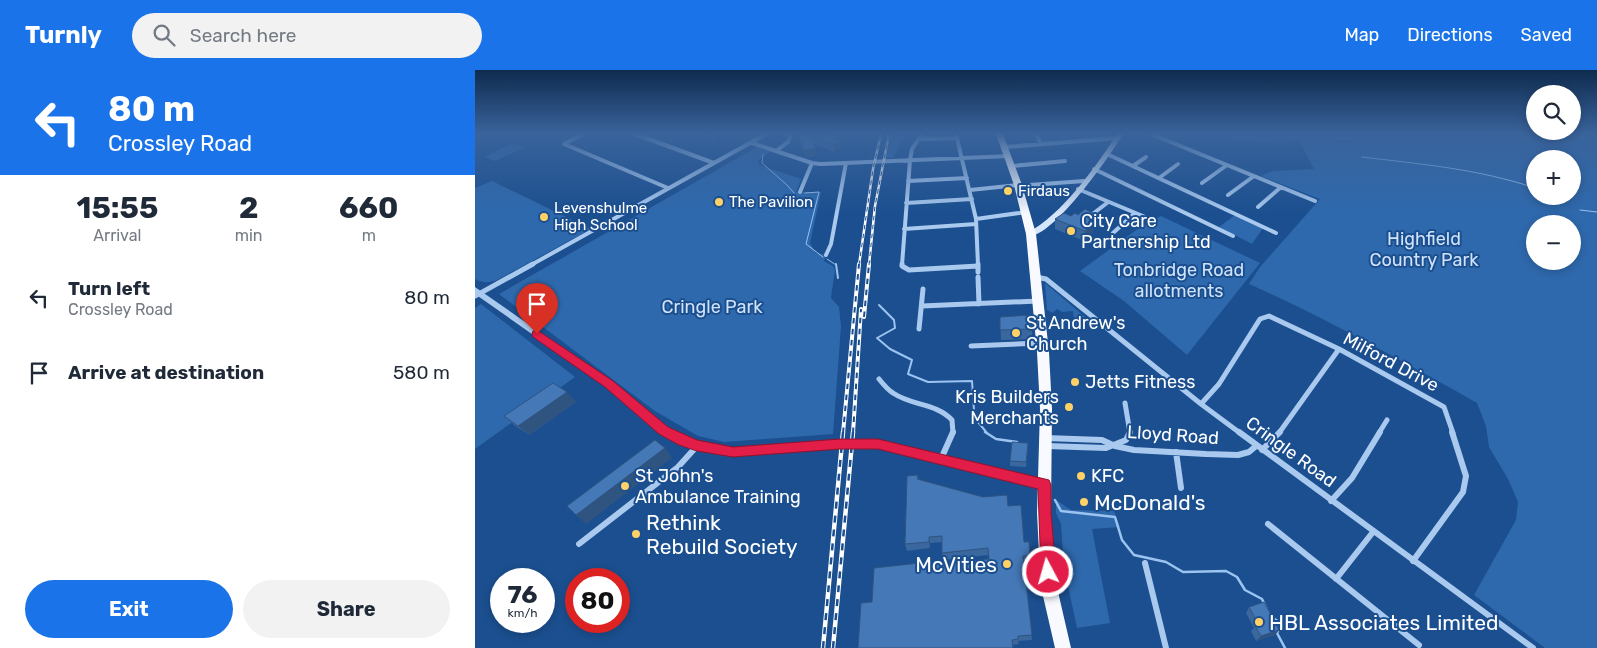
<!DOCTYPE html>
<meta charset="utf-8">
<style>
:root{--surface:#fff;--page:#f2f2f3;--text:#1f2937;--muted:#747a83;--accent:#1a73e8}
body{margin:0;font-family:Rubik,sans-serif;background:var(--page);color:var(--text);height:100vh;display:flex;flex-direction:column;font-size:19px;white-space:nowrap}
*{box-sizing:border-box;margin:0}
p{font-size:16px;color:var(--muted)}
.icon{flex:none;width:28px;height:28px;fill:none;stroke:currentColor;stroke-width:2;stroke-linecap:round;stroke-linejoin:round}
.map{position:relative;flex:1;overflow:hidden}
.drawer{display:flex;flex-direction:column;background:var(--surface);width:475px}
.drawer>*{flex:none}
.top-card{background:#1a73e8;color:#fff;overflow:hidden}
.controls{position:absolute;left:1051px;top:15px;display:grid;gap:10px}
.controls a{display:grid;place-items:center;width:55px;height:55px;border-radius:50%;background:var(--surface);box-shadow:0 2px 8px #0003;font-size:25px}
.speed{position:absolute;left:15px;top:498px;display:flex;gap:10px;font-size:25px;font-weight:700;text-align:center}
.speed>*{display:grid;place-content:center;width:65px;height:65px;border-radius:50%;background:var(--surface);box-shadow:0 2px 8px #0003;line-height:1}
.speed small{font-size:12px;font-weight:400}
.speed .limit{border:8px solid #d22;background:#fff;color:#111}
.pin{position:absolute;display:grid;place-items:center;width:42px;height:42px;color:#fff;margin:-51px -21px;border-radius:50% 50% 50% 0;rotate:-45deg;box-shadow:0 0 5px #0007}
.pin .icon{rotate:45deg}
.me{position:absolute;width:55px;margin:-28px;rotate:354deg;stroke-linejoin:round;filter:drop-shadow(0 0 4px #0008)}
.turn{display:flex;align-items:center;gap:18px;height:105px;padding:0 25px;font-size:22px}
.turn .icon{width:65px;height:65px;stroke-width:2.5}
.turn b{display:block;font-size:35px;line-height:42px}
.eta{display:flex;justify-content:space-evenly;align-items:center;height:85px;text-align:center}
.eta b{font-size:30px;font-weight:700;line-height:35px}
.action{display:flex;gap:10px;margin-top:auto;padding:10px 25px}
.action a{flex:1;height:58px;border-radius:30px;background:var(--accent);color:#fff;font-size:20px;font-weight:700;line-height:58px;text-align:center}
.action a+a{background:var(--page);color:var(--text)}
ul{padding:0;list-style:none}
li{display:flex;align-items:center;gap:15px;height:75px;padding:0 25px}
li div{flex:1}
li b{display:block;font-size:19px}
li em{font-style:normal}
header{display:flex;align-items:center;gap:30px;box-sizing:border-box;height:70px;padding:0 25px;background:var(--accent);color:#fff}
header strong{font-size:24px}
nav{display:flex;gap:28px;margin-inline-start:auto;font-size:18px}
.search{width:350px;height:45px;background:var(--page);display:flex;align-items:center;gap:12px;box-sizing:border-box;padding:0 18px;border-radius:28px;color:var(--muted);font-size:19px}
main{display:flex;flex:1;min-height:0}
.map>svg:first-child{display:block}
.green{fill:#2e69ad;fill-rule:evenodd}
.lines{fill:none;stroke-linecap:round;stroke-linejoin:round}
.stream-far2{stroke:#9cc4f0;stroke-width:1}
.stream-far1{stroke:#9cc4f0;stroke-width:2}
.stream{stroke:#9cc4f0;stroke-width:2.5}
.minor-far2{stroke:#a9c9ee;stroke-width:4}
.minor-far1{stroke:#a9c9ee;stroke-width:5}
.minor{stroke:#a9c9ee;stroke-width:6}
.tertiary{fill:#a9c9ee;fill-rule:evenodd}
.secondary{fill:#d6e6fa;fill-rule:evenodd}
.trunk{fill:#f8faff;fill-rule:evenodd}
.rail-far2-casing{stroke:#fff;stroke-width:2.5}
.rail-far1-casing{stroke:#fff;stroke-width:4}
.rail-casing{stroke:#fff;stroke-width:4.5}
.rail-far2{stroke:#1b4f8f;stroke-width:1;stroke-dasharray:4.5;stroke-linecap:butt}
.rail-far1{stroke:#1b4f8f;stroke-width:2;stroke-dasharray:5.5;stroke-linecap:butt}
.rail{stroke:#1b4f8f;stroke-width:2.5;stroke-dasharray:7;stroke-linecap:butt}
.wall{fill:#3a679d}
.shaded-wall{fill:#305480}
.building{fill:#4478b7;stroke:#305480}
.route{fill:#e11d48;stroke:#92132f}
.poi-dot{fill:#ffd166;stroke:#1b4f8f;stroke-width:2}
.labels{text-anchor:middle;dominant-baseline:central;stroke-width:4;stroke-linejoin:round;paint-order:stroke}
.far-poi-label{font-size:15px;fill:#fff;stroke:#1b4f8f;text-anchor:start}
.poi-label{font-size:18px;fill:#fff;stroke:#1b4f8f;text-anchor:start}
.park-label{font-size:18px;fill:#cfe3fa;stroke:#1b4f8f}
.street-label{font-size:18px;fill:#fff;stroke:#1b4f8f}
.near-poi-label{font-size:21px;fill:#fff;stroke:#1b4f8f;text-anchor:start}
</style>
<header>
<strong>Turnly</strong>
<div class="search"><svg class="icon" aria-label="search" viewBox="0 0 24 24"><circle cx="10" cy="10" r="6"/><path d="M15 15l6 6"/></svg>Search here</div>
<nav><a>Map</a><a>Directions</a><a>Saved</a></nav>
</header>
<main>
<section class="drawer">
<div class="top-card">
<div class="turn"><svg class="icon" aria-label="left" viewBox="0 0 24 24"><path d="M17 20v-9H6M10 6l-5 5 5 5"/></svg><div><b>80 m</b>Crossley Road</div></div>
</div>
<div class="eta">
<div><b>15:55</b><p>Arrival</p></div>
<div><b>2</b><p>min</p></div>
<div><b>660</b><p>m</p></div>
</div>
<ul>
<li><svg class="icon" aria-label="left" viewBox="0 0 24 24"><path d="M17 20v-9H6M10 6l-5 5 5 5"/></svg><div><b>Turn left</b><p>Crossley Road</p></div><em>80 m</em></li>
<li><svg class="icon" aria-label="arrive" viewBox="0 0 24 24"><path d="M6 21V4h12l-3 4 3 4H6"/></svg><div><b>Arrive at destination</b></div><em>580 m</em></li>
</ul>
<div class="action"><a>Exit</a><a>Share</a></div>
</section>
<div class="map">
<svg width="1122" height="578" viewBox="0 0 1122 578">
<rect width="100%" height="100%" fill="#1b4f8f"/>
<!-- green -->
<path class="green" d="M417 64H431L418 88H411Z
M706 64H767L794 69 868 72 1061 64H1122V578H1070L999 525 1041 450 1043 432 1033 409 1014 377 1011 356 1002 333C927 291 852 249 774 214L785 197 845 129 786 106 797 101 839 99 824 70 791 71ZM1060 89H1098V126H1060ZM1060 154H1098V191H1060Z
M773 64H836L839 70 792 67Z
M838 64H1025L1026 65 865 71 840 70Z
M37 73 51 77 20 91 10 87Z
M282 77 296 81 283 90 284 95 326 109 321 122H346L335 173 341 183 351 185 349 191 358 196 360 200 356 228 364 237 366 256 358 364 249 372 223 366 180 341 24 224Z
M17 111 116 159 22 210C14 213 7 213 0 209V118Z
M760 145 788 158 777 174 744 157Z
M686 146 785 193 712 285 649 231 605 201 664 158Z
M570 213 616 252 604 258 599 255 598 241 587 242 582 239 578 243 572 240Z
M6 234 100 307 0 379V238Z
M581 430 596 440 639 441 645 457 617 459 635 553 602 558 589 497 586 454 581 443Z"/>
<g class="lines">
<!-- stream-far2 -->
<path class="stream-far2" d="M229 64 240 69
M288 84 287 93 312 115 319 123
M887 87C945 94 1004 99 1060 118
M330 123 344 122 331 174 348 187
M1076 126 1079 128
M1105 140 1122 142
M352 189 361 195"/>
<!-- stream-far1 -->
<path class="stream-far1" d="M361 194 363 208
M404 235 419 250 420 258 402 268 415 279 437 290 433 304 453 312 497 311 499 341 503 352 512 363"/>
<!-- stream -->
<path class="stream" d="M510 362 521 369 542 372
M580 430 586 441 640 447 647 470 659 485 691 492 708 502 751 501 762 507 770 520 787 529 795 546 807 554 802 563 810 578"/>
<!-- minor-far2 -->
<path class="minor-far2" d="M160 64 239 93
M481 64 501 149 503 195
M561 64 566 74
M676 64 840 131
M444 69 482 68
M277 73 337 93 346 94 534 86
M89 74 193 118
M89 74 108 64
M530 77 643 68
M301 81 313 72 315 67 312 64
M632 84 801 163
M537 96 590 91
M658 96 671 87
M619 99 758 166
M684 108 703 94
M433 111 492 108
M727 113 752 95
M554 115 609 111
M603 119 675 149
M495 120 543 115
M325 122 337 93
M753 125 779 106
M431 133 497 129
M783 137 806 117
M615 146 632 133
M501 149 551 142
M429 159 501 154
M638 163 660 143
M351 185 356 174 371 93
M56 195 291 64
M427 195 435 90 437 79 447 64"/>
<!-- minor-far1 -->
<path class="minor-far1" d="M427 194V196L434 200 503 196
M503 194V202
M503 207 504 234
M561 207 571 209 726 334 765 363
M0 226 58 194
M447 236 563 231
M444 259 448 219
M496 276 567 273
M404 309C408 314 413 320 418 323 437 336 461 333 477 350L478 363
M650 333 655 363
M726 334 744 314 785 249 794 246 864 279 969 337 978 363
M804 363 864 279
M904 363 912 350"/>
<!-- minor -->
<path class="minor" d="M764 362 1058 578
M571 368 627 370 640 376 659 380 731 384 763 385 774 382 781 376
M572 376 631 378 651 370 655 362
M787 380 805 362
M701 382 706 418
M466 389 478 362
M856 431 877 408 905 362
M793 454 944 575
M104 474 203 397 222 376
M938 491 988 422 991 406 977 362
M670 493 691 578
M861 509 898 462"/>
<!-- tertiary -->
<path class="tertiary" d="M0 217 137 312 192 357 211 368 222 372 258 378 365 370H403L570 410 574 412 575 415 574 418 570 420 403 378H365L258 386 222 380 205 374 186 363 131 316 0 224Z"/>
<!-- secondary -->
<path class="secondary" d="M642 64H648C636 85 577 169 553 166V162C584 148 624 93 642 64Z"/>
<!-- trunk -->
<path class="trunk" d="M521 64H528L547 115 561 164 574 282 577 339 576 443 578 483 584 526 596 578H580L568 526 564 483 562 443 565 339 562 282 551 164 539 115Z"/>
<!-- rail-far2 casing -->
<g class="rail-far2-casing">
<path id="rail-far2" d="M384 195 398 99 406 64
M394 195 400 136 414 64"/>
</g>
<!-- rail-far1 casing -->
<g class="rail-far1-casing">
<path id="rail-far1" d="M389 247 394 194
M368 363 384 194
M378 363 386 239"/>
</g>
<!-- rail casing -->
<g class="rail-casing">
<path id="rail" d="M348 578 368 362
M358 578 378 362"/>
</g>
<!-- rail-far2 -->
<use href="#rail-far2" class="rail-far2"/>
<!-- rail-far1 -->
<use href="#rail-far1" class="rail-far1"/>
<!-- rail -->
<use href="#rail" class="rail"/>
</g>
<!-- wall -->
<path class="wall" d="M322 64H364L366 71 365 72 366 78 360 82 338 74 342 86 331 87Z
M596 146 621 155 618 158 617 165 609 171 580 159V149Z
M525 247 557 259V269L526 270Z
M101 332 54 365 39 355 29 346Z
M553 378 551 397 535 396V391Z
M443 405 444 410 533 436 555 486V492H549L557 570 543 571 544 574 538 575 397 532 454 492 455 495 514 489V485L468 490 467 483V472L455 473V478L432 481 430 474Z
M774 537 804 560 800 565 781 571 776 561 779 558 771 543Z"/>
<!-- shaded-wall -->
<path class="shaded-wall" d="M364 64 366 71 365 72 366 78 360 82 357 68Z
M340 78 342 86 331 87 329 80Z
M622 145 621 155 618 158 617 165 609 171 610 161 613 152Z
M92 322 101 332 54 365 43 356Z
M190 378 197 388 111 454 101 445Z
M454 467 455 473V478L454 472Z
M804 560 800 565 781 571 786 566Z"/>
<!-- building -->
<path class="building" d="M322 64H364L357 68 364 71 358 74 335 66 340 78 329 80Z
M610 139 622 145 613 152 618 155 610 161 580 149 589 143 596 146 600 143 603 145Z
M556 245 557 259 525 260V247Z
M78 313 92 322 43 356 29 346Z
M180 370 190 378 101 445 92 436Z
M537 372 553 373 551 392 535 391Z
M443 405 442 409 508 427 532 425 533 436 546 435 549 472H554L555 486H548L557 565 543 566V569L537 570 538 578H383L386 533 397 532 399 498 454 492V495L514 489 513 478 467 483V466L454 467V472L430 474 432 406Z
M789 532 804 560 786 566 780 556 784 555 774 537Z"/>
<!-- sky -->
<linearGradient id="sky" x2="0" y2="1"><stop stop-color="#0f2b4f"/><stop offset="0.44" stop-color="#39639b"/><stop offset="1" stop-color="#39639b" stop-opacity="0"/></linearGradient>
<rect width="1122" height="144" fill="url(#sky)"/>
<!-- route -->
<path class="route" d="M62 260 138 311 193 357 222 370 258 377 365 369H403L574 410 576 415V443L581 502 579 507 573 509 568 507 566 502 563 419 403 379H365L258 387 222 381 204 375 184 364 130 317 58 267 57 264 58 261Z"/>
<!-- markers -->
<g class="poi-dot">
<circle cx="533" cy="121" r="5"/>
<circle cx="244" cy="132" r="5"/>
<circle cx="69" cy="147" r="5"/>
<circle cx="596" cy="161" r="5"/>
<circle cx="541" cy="263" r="5"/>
<circle cx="600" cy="312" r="5"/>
<circle cx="594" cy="337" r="5"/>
<circle cx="606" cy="406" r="5"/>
<circle cx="150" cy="416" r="5"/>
<circle cx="609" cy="432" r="5"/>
<circle cx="161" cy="464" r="5"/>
<circle cx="532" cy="494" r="5"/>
<circle cx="784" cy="552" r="5"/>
</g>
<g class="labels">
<!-- far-poi labels -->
<g class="far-poi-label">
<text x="543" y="121">Firdaus</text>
<text x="254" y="132">The Pavilion</text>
<text x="79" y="138">Levenshulme<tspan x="79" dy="17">High School</tspan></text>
</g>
<!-- poi labels -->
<g class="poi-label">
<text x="606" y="151">City Care<tspan x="606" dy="21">Partnership Ltd</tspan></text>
<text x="551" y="253">St Andrew's<tspan x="551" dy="21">Church</tspan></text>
<text x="610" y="312">Jetts Fitness</text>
<text x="584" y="327" text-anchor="end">Kris Builders<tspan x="584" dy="21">Merchants</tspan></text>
<text x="160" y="406">St John's<tspan x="160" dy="21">Ambulance Training</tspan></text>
<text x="616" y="406">KFC</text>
</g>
<!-- park labels -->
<g class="park-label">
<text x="949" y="169">Highfield<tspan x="949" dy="21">Country Park</tspan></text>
<text x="704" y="200">Tonbridge Road<tspan x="704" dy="21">allotments</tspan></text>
<text x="237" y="237">Cringle Park</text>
</g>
<!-- street labels -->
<g class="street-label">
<text transform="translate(916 292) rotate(28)">Milford Drive</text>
<text transform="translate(698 365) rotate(4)">Lloyd Road</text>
<text transform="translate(816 382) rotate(36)">Cringle Road</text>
</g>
<!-- near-poi labels -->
<g class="near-poi-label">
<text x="619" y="432">McDonald's</text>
<text x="171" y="452">Rethink<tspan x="171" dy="24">Rebuild Society</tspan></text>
<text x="522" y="494" text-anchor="end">McVities</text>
<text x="794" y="552">HBL Associates Limited</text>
</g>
</g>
</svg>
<div class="controls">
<a><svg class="icon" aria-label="search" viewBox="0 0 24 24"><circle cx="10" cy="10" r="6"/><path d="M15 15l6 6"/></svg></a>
<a>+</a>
<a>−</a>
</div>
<div class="speed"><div>76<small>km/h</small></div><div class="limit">80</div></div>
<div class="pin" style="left:62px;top:264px;background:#d93025"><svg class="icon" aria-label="arrive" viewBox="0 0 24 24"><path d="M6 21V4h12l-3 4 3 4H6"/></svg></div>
<svg class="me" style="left:573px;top:502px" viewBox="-20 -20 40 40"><circle r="17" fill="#e11d48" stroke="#fff" stroke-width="3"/><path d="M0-11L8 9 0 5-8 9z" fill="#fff"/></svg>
</div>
</main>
